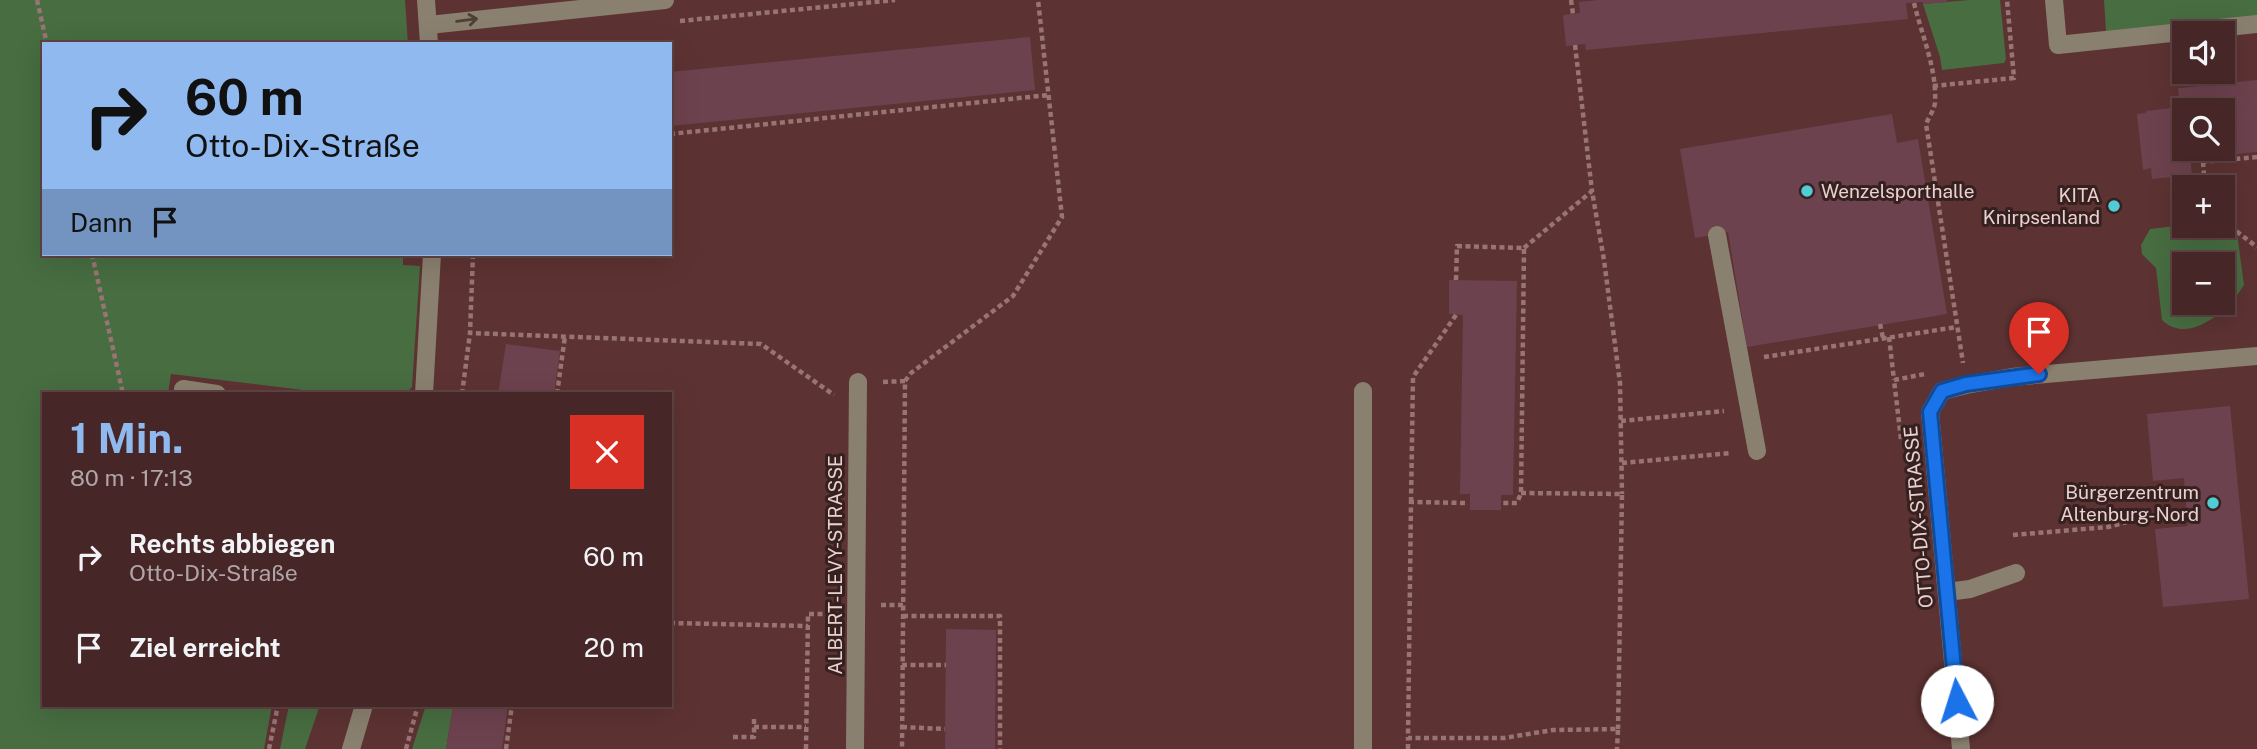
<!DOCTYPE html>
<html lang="de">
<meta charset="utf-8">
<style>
:root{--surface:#462626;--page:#503232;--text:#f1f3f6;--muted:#b0a5a7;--line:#5e4343;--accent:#90b9f0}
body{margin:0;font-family:"Public Sans",sans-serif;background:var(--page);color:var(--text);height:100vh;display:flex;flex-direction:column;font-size:26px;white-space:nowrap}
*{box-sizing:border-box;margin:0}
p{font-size:23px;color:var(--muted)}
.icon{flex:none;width:38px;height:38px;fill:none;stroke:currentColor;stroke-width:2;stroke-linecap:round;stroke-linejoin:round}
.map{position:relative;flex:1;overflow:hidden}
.panel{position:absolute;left:42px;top:392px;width:630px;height:315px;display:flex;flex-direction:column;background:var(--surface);border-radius:0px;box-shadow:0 7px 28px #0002,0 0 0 2px var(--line)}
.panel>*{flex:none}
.top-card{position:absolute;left:42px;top:42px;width:630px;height:214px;border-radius:0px;box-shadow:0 7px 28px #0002,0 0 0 2px var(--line);background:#90b9f0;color:#111;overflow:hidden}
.tools{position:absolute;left:2172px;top:21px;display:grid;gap:14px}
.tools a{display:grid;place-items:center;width:63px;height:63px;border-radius:0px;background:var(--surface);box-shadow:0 7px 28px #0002,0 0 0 2px var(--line);font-size:35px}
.pin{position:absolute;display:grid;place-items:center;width:60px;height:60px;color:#fff;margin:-72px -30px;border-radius:50% 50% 50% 0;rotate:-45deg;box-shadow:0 0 7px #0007}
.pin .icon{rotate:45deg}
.me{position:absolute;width:77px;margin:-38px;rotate:355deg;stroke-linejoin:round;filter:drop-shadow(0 0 5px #0008)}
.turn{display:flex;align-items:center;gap:24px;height:147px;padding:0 28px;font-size:32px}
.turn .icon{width:91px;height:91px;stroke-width:2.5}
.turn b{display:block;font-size:49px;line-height:60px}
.then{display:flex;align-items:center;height:66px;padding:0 28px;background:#0003;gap:14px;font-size:26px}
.round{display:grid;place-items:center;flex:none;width:74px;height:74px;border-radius:0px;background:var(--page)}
.overview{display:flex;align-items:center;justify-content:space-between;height:119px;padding:0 28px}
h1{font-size:42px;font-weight:700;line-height:52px;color:var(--accent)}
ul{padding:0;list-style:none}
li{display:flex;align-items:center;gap:21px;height:91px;padding:0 28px}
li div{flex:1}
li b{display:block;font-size:26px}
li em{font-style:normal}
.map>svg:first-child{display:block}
.green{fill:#476d41;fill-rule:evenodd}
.building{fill:#6d424f;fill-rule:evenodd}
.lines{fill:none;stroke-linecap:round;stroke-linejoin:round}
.path{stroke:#997474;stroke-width:4.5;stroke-dasharray:5 3.5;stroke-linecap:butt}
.minor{stroke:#8a806f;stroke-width:18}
.oneway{stroke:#4e3e38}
.route-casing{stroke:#114b97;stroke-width:18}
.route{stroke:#1a73e8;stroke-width:12}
.poi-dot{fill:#51ccd4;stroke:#352120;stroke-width:2.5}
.labels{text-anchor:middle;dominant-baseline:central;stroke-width:6;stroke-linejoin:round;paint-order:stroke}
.poi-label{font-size:19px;fill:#ecd0cf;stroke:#352120;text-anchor:end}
.street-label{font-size:19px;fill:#ecd0cf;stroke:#352120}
</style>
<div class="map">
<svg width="2257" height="749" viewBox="0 0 2257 749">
<rect width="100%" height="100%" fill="#5d3232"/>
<!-- green -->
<path class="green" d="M0 0H405L408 44H44V254H403V265L420 266 412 387 405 394H336L171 374 168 394H44V705H272L264 749H0Z
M1969 0H2000L2006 59 2004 63 1942 70 1940 57 1923 4Z
M2104 0H2257V16L2106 31Z
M2223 220H2227L2236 226 2244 285C2229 310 2189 346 2162 320L2156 268 2142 254 2141 245 2150 229 2184 225 2222 226ZM2184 264H2222V303H2184Z
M289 705H320L305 749H280Z
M426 705 453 707 446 749H412Z"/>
<!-- building -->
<path class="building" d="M1598 0H1947V2L1923 4V2L1906 3 1908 19 1586 50 1585 44 1566 46 1563 15 1580 13 1579 2Z
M1030 37 1035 90 670 126V72Z
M2257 80V152L2208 157 2207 153 2190 155 2192 175 2152 179 2151 168 2143 170 2137 114 2146 113V111L2180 107 2178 88H2181ZM2184 110H2222V149H2184Z
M1892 114 1897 143 1918 139 1947 314 1747 347 1728 232 1695 238 1680 149Z
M1449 280 1517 281 1513 495H1501V510H1470V494H1460L1463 315 1449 314Z
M506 344 560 351 554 394H498Z
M2230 406 2249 599 2163 607 2155 529 2188 526 2184 478 2153 481 2147 414Z
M946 629 996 630 995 749H945Z
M453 705H508L502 749H446Z"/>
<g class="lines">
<!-- path -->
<path class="path" d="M37 0 47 44
M1571 0 1573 14
M1914 3C1922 36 1937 69 1935 103 1934 110 1929 117 1926 124L1963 363
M680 21 895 0
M1575 45 1592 191
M2188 72 2190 87
M1933 86 2014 78 2007 0
M670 134 1049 95
M2200 154 2201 162 2257 157
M2203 162 2205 187
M2222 224H2227L2257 247
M1524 248 1592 191 1604 260 1620 383 1622 494
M92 254 123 394
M473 254 470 333 761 344 834 395
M1456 280 1457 246 1524 248 1521 493 1517 503H1501
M1880 324 1883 338
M1889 337 1894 380
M1764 357 1957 327
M905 381 911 373 1013 296 1062 217 1038 0
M883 382 905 381 902 749
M462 394 470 333
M557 394 565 336
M1621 421 1724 411
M1901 439 1894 380 1925 374
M1622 463 1731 453
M1521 493 1622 494 1618 729
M1411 502 1413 377 1456 315
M1465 503 1411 502 1408 738H1504L1553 730 1618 729 1617 749
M2013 535 2108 527 2158 514
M881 605H903
M903 616H1000V749
M670 623 808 626
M902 665H946
M754 727H806
M902 727 945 729
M733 737H754V716
M269 749 278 705
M406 749 418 705
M506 749 512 705
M806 749 808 614H833
M1408 749V738"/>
<!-- minor -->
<path class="minor" d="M426 0 429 44
M2054 0 2058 45 2257 24
M429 25 665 0
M1717 235 1757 451
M185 394 183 389 217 394
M424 394 432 254
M1947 592 1970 589 2016 573
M351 749 364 705
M855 749 858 382
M1363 749V391
M1961 749 1930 412 1942 391 1966 385 2012 377 2257 356"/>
</g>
<!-- one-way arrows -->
<defs><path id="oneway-shaft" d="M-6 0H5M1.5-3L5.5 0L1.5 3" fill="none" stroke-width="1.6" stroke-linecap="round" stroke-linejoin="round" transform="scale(1.75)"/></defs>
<use class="oneway" href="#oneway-shaft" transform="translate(467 20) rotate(-7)"/>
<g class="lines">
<!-- route casing -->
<g class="route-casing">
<path id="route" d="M1957 701 1930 412 1942 391 1966 384 2039 374"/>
</g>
<!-- route -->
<use href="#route" class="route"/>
</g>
<!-- markers -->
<g class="poi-dot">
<circle cx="1807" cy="191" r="7"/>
<circle cx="2114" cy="206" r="7"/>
<circle cx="2213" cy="503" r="7"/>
</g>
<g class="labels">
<!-- poi labels -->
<g class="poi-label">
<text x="1821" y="191" text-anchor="start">Wenzelsporthalle</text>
<text x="2100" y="195">KITA<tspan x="2100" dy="22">Knirpsenland</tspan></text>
<text x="2199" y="492">Bürgerzentrum<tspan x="2199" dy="22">Altenburg-Nord</tspan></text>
</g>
<!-- street labels -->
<g class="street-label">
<text transform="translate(1918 517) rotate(-95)">OTTO-DIX-STRASSE</text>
<text transform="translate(835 565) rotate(-90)">ALBERT-LEVY-STRASSE</text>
</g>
</g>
</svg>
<div class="tools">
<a><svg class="icon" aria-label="sound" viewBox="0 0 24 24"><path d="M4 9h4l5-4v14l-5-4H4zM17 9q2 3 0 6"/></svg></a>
<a><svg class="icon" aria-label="search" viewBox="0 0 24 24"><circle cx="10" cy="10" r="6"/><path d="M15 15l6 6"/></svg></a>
<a>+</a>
<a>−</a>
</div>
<div class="pin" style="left:2039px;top:374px;background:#d93025"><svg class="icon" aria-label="arrive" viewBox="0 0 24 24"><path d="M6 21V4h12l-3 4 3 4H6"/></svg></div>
<svg class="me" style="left:1957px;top:701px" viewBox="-20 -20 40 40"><circle r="19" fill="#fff"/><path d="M0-13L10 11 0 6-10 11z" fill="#1a73e8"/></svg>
<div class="top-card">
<div class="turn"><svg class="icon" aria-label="right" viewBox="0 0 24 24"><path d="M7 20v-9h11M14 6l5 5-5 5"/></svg><div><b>60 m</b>Otto-Dix-Straße</div></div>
<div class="then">Dann<svg class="icon" aria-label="arrive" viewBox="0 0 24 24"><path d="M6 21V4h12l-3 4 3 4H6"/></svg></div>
</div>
<section class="panel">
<div class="overview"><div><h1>1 Min.</h1><p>80 m · 17:13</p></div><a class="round" style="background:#d93025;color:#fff"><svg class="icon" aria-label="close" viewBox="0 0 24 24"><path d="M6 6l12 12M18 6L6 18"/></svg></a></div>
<ul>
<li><svg class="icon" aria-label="right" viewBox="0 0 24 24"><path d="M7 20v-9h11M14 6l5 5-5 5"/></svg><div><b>Rechts abbiegen</b><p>Otto-Dix-Straße</p></div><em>60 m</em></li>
<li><svg class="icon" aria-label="arrive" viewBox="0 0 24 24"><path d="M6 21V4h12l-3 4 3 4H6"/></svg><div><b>Ziel erreicht</b></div><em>20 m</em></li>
</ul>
</section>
</div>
